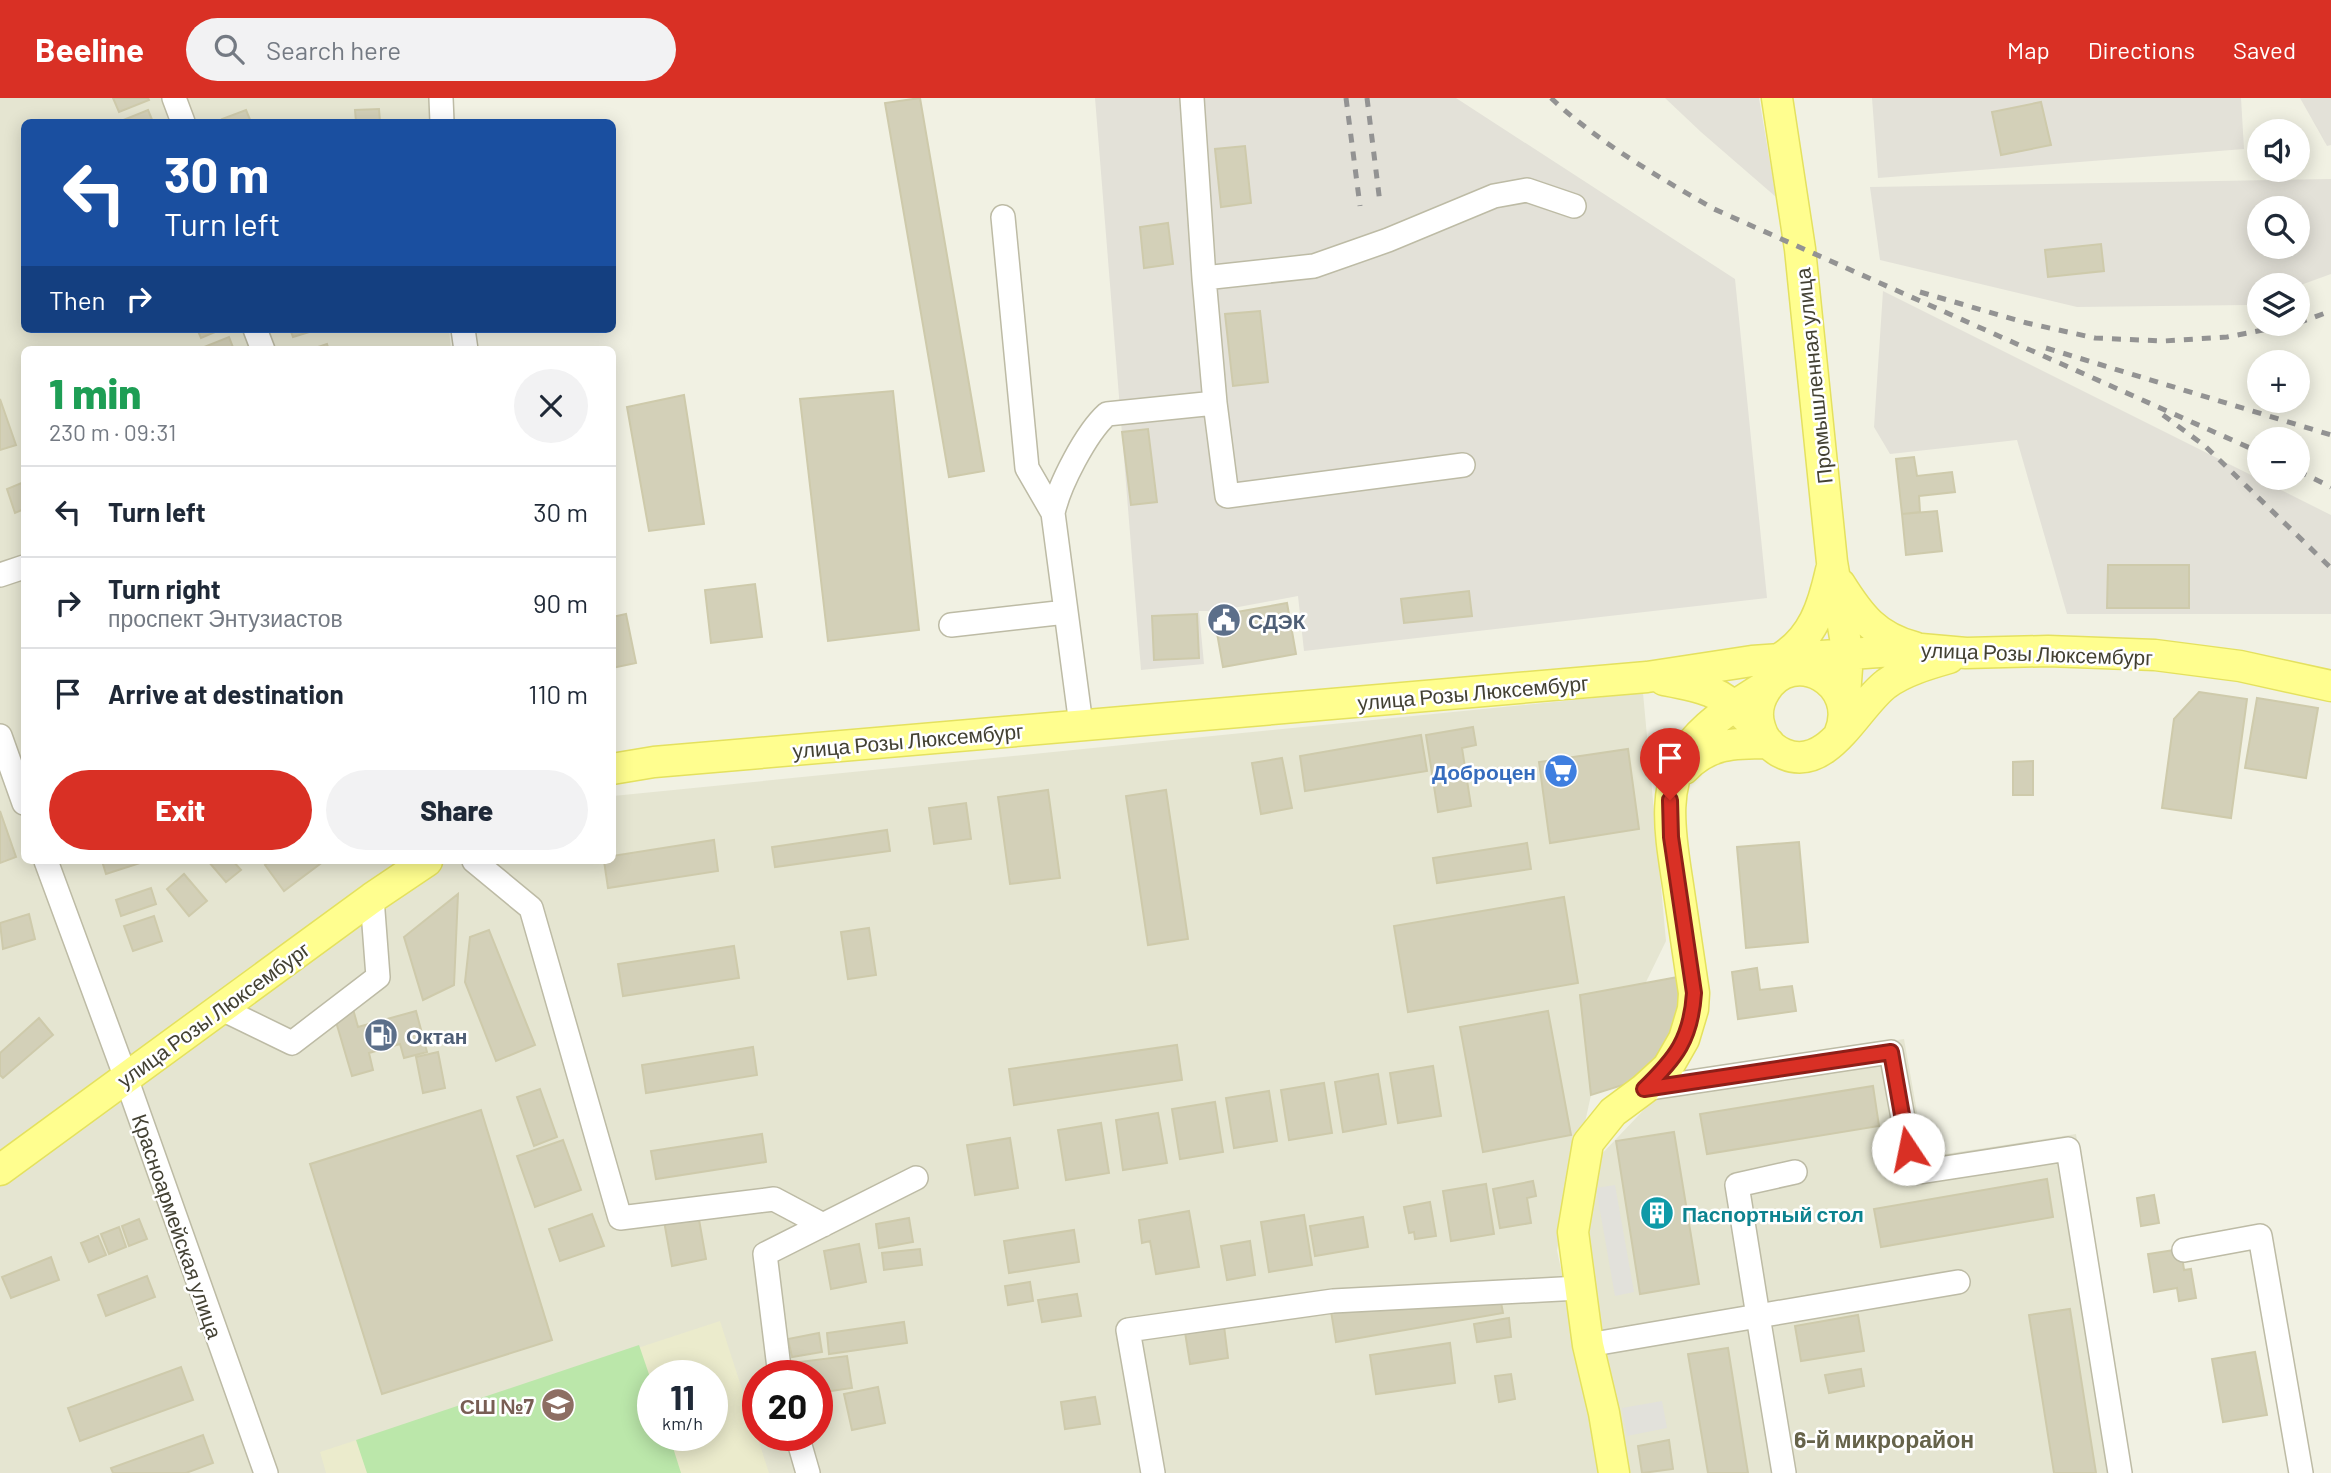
<!DOCTYPE html>
<meta charset="utf-8">
<style>
:root{--surface:#fff;--page:#f2f2f3;--text:#1f2937;--muted:#747a83;--line:#e0e1e3;--accent:#d93025}
body{margin:0;font-family:Barlow,sans-serif;background:var(--page);color:var(--text);height:100vh;display:flex;flex-direction:column;font-size:26px;white-space:nowrap}
*{box-sizing:border-box;margin:0}
p{font-size:23px;color:var(--muted)}
.icon{flex:none;width:38px;height:38px;fill:none;stroke:currentColor;stroke-width:2;stroke-linecap:round;stroke-linejoin:round}
.map{position:relative;flex:1;overflow:hidden}
.details{position:absolute;left:21px;top:248px;width:595px;height:518px;display:flex;flex-direction:column;background:var(--surface);border-radius:10px;box-shadow:0 4px 18px #0003}
.details>*{flex:none}
.banner{position:absolute;left:21px;top:21px;width:595px;height:214px;border-radius:10px;box-shadow:0 4px 18px #0003;background:#1a4fa0;color:#fff;overflow:hidden}
.fabs{position:absolute;left:2247px;top:21px;display:grid;gap:14px}
.fabs a{display:grid;place-items:center;width:63px;height:63px;border-radius:50%;background:var(--surface);box-shadow:0 4px 18px #0003;font-size:35px}
.speed{position:absolute;left:637px;top:1262px;display:flex;gap:14px;font-size:35px;font-weight:700;text-align:center}
.speed>*{display:grid;place-content:center;width:91px;height:91px;border-radius:50%;background:var(--surface);box-shadow:0 4px 18px #0003;line-height:1}
.speed small{font-size:18px;font-weight:400}
.speed .limit{border:10px solid #d22;background:#fff;color:#111}
.pin{position:absolute;display:grid;place-items:center;width:60px;height:60px;color:#fff;margin:-72px -30px;border-radius:50% 50% 50% 0;rotate:-45deg;box-shadow:0 0 7px #0007}
.pin .icon{rotate:45deg}
.me{position:absolute;width:77px;margin:-38px;rotate:349deg;stroke-linejoin:round;filter:drop-shadow(0 0 5px #0008)}
.turn{display:flex;align-items:center;gap:24px;height:147px;padding:0 28px;font-size:32px}
.turn .icon{width:91px;height:91px;stroke-width:2.5}
.turn b{display:block;font-size:49px;line-height:60px}
.then{display:flex;align-items:center;height:66px;padding:0 28px;background:#0003;gap:14px;font-size:26px}
.round{display:grid;place-items:center;flex:none;width:74px;height:74px;border-radius:37px;background:var(--page)}
.headline{display:flex;align-items:center;justify-content:space-between;height:119px;padding:0 28px}
h1{font-size:42px;font-weight:800;line-height:52px;color:#1e9e55}
.action{display:flex;gap:14px;margin-top:auto;padding:14px 28px}
.action a{flex:1;height:80px;border-radius:42px;background:var(--accent);color:#fff;font-size:28px;font-weight:800;line-height:80px;text-align:center}
.action a+a{background:var(--page);color:var(--text)}
ul{padding:0;list-style:none}
li{display:flex;align-items:center;gap:21px;height:91px;padding:0 28px;border-top:2px solid var(--line)}
li div{flex:1}
li b{display:block;font-size:26px}
li em{font-style:normal}
header{display:flex;align-items:center;gap:42px;box-sizing:border-box;height:98px;padding:0 35px;background:var(--accent);color:#fff}
header strong{font-size:33px}
nav{display:flex;gap:38px;margin-inline-start:auto;font-size:24px}
.search{width:490px;height:63px;background:var(--page);display:flex;align-items:center;gap:18px;box-sizing:border-box;padding:0 24px;border-radius:38px;color:var(--muted);font-size:26px}
.map>svg:first-child{display:block}
.residential{fill:#e5e5d1;fill-rule:evenodd}
.industrial{fill:#e3e1d8;fill-rule:evenodd}
.education{fill:#ebebcc;fill-rule:evenodd}
.green{fill:#bbe7aa}
.parking{fill:#e2e1db}
.building{fill:#d3d0b8;stroke:#cecaab;stroke-width:2}
.lines{fill:none;stroke-linecap:round;stroke-linejoin:round}
.minor-casing{stroke:#bdbba5;stroke-width:26}
.major-casing{stroke:#e4e15f;stroke-width:33}
.minor{stroke:#fff;stroke-width:23}
.major{stroke:#fffe8f;stroke-width:30}
.rail{stroke:#939393;stroke-width:5;stroke-dasharray:9 9;stroke-linecap:butt}
.route-casing{stroke:#8d1f18;stroke-width:18}
.route{stroke:#d93025;stroke-width:12}
.labels{text-anchor:middle;dominant-baseline:central;stroke-width:5;stroke-linejoin:round;paint-order:stroke}
.street-label{font-size:21px;fill:#434133;stroke:#fff}
.service-label{font-size:21px;font-weight:bold;fill:#4e5e75;stroke:#fff;text-anchor:start}
.shop-label{font-size:21px;font-weight:bold;fill:#366cbe;stroke:#fff;text-anchor:end}
.culture-label{font-size:21px;font-weight:bold;fill:#0d838f;stroke:#fff;text-anchor:start}
.education-label{font-size:21px;font-weight:bold;fill:#785e54;stroke:#fff;text-anchor:end}
.neighbourhood-label{font-size:23px;font-weight:bold;fill:#66634a;stroke:#fff}
</style>
<header>
<strong>Beeline</strong>
<div class="search"><svg class="icon" aria-label="search" viewBox="0 0 24 24"><circle cx="10" cy="10" r="6"/><path d="M15 15l6 6"/></svg>Search here</div>
<nav><a>Map</a><a>Directions</a><a>Saved</a></nav>
</header>
<div class="map">
<svg width="2331" height="1375" viewBox="0 0 2331 1375">
<rect width="100%" height="100%" fill="#f1f1e3"/>
<!-- residential -->
<path class="residential" d="M0 0H437L439 24H24V231H449L451 252H24V763H612L613 698 1643 595 1666 843 1591 997 1557 1152 1603 1375H0ZM653 1278H712V1337H653ZM758 1278H817V1337H758Z
M1904 941 1925 1059 2076 1036 2131 1375H1624L1586 1135 1596 1062 1676 978Z"/>
<!-- industrial -->
<path class="industrial" d="M1095 0H1456L1735 181 1767 500 1304 553 1298 498 1217 513H1199L1204 566 1141 572Z
M1665 0H1759L1776 99 1701 34Z
M1872 0H2241L2244 51 1878 80Z
M2300 0H2331V47L2327 48Z
M2331 81V176L2298 188 2259 187V202L2247 207 2077 209 1880 162 1870 89ZM2259 110H2298V149H2259Z
M1883 193 2331 417V516H2067L2017 342 1890 356 1874 329Z"/>
<!-- education -->
<path class="education" d="M720 1223 769 1375H326L320 1354ZM653 1278H712V1337H653Z"/>
<!-- green -->
<path class="green" d="M639 1247 653 1288V1337H669L681 1375H367L356 1342Z"/>
<!-- parking -->
<path class="parking" d="M1615 1087 1634 1194 1615 1198 1596 1090Z
M1662 1303 1667 1330 1627 1338 1622 1310Z"/>
<!-- building -->
<path class="building" d="M113 0H148L149 2 119 14Z
M920 0 984 373 949 379 885 5Z
M2041 4 2051 47 2001 57 1992 14Z
M379 11 380 24H356L355 12Z
M148 12 153 24H121V23Z
M246 12 251 24H223L222 21Z
M1245 48 1251 105 1221 109 1215 51Z
M1168 125 1173 166 1144 170 1140 129Z
M2101 146 2104 173 2048 179 2045 152Z
M1260 213 1268 284 1233 288 1225 216Z
M197 231H222L201 240Z
M290 231H319L293 239Z
M229 239 234 252H205L204 249Z
M327 246 329 252H309Z
M893 293 919 532 828 543 800 301Z
M684 297 704 426 649 433 627 309Z
M0 301 16 347 0 352Z
M1148 331 1157 404 1131 407 1122 334Z
M1914 359 1917 378 1952 374 1955 394 1919 398 1920 414 1902 416 1896 361Z
M24 384V411L15 415 7 391Z
M1937 413 1942 453 1906 457 1902 416Z
M2108 467H2189V510H2107Z
M755 486 762 539 711 545 705 492Z
M1469 493 1472 518 1404 525 1401 501Z
M1287 505 1296 556 1223 569 1214 518Z
M626 516 636 565 612 570V519Z
M1197 516 1199 560 1154 562 1152 518Z
M2199 594 2247 601 2231 720 2162 710 2174 621Z
M2257 600 2318 610 2306 680 2245 670Z
M1473 629 1476 647 1462 650 1471 708 1438 714 1426 637Z
M1421 637 1427 673 1305 693 1300 658Z
M1628 651 1639 731 1550 745 1539 664Z
M1282 660 1292 710 1261 716 1252 665Z
M2033 663V697H2013V664Z
M1048 692 1060 780 1010 786 998 699Z
M1166 692 1188 841 1148 847 1126 698Z
M966 705 971 741 934 746 929 710Z
M0 713 16 759 0 765Z
M887 732 890 753 775 769 772 749Z
M714 742 718 773 608 790 604 763H612V758Z
M1799 744 1808 844 1746 850 1737 749Z
M1527 745 1531 771 1437 785 1433 760Z
M102 763H140V765L106 776Z
M208 763H233L241 772 226 784Z
M270 763H324L284 793 265 767Z
M184 776 207 803 189 818 167 791Z
M151 790 156 806 121 818 116 802Z
M458 796 454 887 423 902 404 839Z
M1564 799 1578 885 1408 914 1394 828Z
M29 816 35 841 3 851 0 825Z
M154 818 162 843 133 853 124 828Z
M869 830 876 877 848 881 841 834Z
M489 832 535 947 496 963 465 884 470 839Z
M734 848 739 880 623 898 618 866Z
M1757 870 1760 892 1792 888 1796 913 1738 921 1732 874Z
M1678 879 1684 913 1642 981 1591 997 1580 897Z
M353 911 358 929 416 913 427 954 404 960 400 946 369 955 373 972 352 978 334 917Z
M1548 913 1571 1037 1483 1054 1460 929Z
M39 920 53 937 3 980 0 977V955Z
M1177 947 1182 982 1014 1007 1009 971Z
M753 949 757 977 646 995 642 967Z
M438 954 445 990 423 995 416 959Z
M1433 968 1441 1018 1398 1025 1390 975Z
M1378 976 1386 1026 1343 1034 1335 984Z
M1324 985 1332 1035 1289 1042 1281 992Z
M1873 988 1879 1028 1707 1056 1700 1016Z
M540 991 557 1039 534 1048 517 999Z
M1269 993 1277 1043 1234 1050 1226 1000Z
M1215 1004 1223 1054 1180 1061 1172 1011Z
M481 1012 552 1242 382 1296 310 1066Z
M1158 1015 1167 1065 1123 1072 1116 1022Z
M1101 1025 1109 1075 1066 1082 1058 1032Z
M1674 1034 1699 1186 1640 1196 1616 1043Z
M762 1036 766 1064 656 1081 651 1053Z
M1010 1040 1018 1090 975 1097 967 1047Z
M563 1042 581 1092 535 1109 517 1058Z
M2047 1081 2053 1119 1881 1149 1874 1111Z
M1533 1083 1536 1098 1527 1100 1531 1125 1500 1130 1493 1091Z
M1486 1086 1494 1136 1451 1143 1443 1093Z
M2154 1097 2159 1125 2141 1128 2137 1100Z
M1430 1104 1436 1138 1415 1141 1414 1134 1409 1135 1404 1109Z
M1189 1113 1199 1169 1156 1176 1150 1143 1142 1145 1139 1122Z
M592 1116 604 1148 560 1163 549 1131Z
M698 1116 706 1161 672 1168 664 1123Z
M1304 1117 1312 1167 1269 1174 1261 1124Z
M1363 1119 1368 1149 1315 1158 1310 1128Z
M909 1120 913 1144 879 1150 876 1126Z
M139 1121 147 1141 129 1148 122 1128Z
M119 1129 126 1149 109 1156 101 1136Z
M1074 1132 1079 1164 1009 1175 1004 1143Z
M98 1138 106 1157 89 1164 81 1145Z
M1250 1143 1255 1177 1227 1182 1221 1148Z
M859 1146 866 1184 831 1191 824 1153Z
M920 1151 922 1167 884 1172 882 1155Z
M2181 1151 2184 1172 2191 1171 2196 1200 2179 1203 2177 1190 2154 1194 2148 1156Z
M51 1159 59 1182 11 1200 2 1179Z
M147 1178 155 1199 106 1218 98 1197Z
M1497 1183 1503 1215 1336 1244 1331 1213Z
M1030 1184 1033 1203 1008 1207 1005 1188Z
M1077 1196 1081 1218 1042 1224 1038 1202Z
M2070 1211 2096 1375H2054L2029 1217Z
M1858 1217 1864 1253 1801 1263 1795 1228Z
M1509 1220 1511 1239 1477 1244 1474 1226Z
M904 1224 907 1245 829 1256 827 1235Z
M1224 1228 1228 1260 1190 1266 1185 1234Z
M819 1235 822 1254 792 1259 788 1241Z
M1450 1245 1455 1285 1376 1296 1370 1257Z
M1728 1250 1748 1375H1708L1688 1256Z
M2255 1254 2267 1317 2223 1324 2212 1261Z
M847 1258 852 1290 817 1295V1278H801L799 1264Z
M181 1269 193 1302 80 1343 68 1310Z
M1861 1271 1864 1288 1829 1295 1825 1277Z
M1511 1276 1515 1301 1499 1304 1495 1278Z
M878 1289 885 1325 852 1332 844 1296Z
M1095 1299 1100 1326 1065 1331 1061 1304Z
M203 1337 213 1365 186 1375H113L111 1370Z
M1669 1342 1673 1371 1642 1375 1638 1348Z"/>
<g class="lines">
<!-- minor casing -->
<g class="minor-casing">
<path id="minor" d="M174 0 183 24
M441 0 442 24
M1192 0 1204 180
M1003 119 1027 370 1053 415
M255 231 263 252
M463 231 466 252
M1215 305 1227 398 1463 367
M0 477 24 469
M951 527 1066 514
M1081 627 1053 415C1059 387 1086 335 1107 316L1215 305 1204 180 1314 168 1388 142 1494 98 1527 92 1574 108
M0 638 24 705
M46 763 126 980 266 1375
M474 763 531 810 620 1120 774 1101 823 1127
M220 910 292 945 378 879 372 800
M1644 991 1891 954 1913 1075 2068 1051 2120 1375
M1795 1074 1737 1087 1758 1218 1958 1184
M2184 1152 2260 1138 2301 1375
M1588 1247 1758 1218 1784 1375
M780 1278 765 1156 916 1080
M797 1337 808 1375
M1153 1375 1128 1232 1333 1203 1579 1190"/>
</g>
<!-- major casing -->
<g class="major-casing">
<path id="major" d="M1777 0 1800 151 1832 464 1848 557 1844 611
M1840 486C1860 518 1876 539 1914 549
M1779 561C1813 541 1823 508 1831 472
M1664 582C1701 589 1720 592 1747 620
M1839 637C1862 585 1793 547 1765 593 1758 604 1756 617 1760 629 1763 641 1772 651 1784 656 1828 675 1856 609 1886 586 1904 573 1928 566 1949 560
M612 671 654 664 1647 579 1752 563 1921 551 1966 555 2048 553 2155 557 2240 568 2331 588
M1684 671C1709 645 1734 645 1769 645
M0 1072 372 800 427 763
M1614 1375 1604 1315 1588 1247 1573 1134 1588 1045 1613 1014 1644 991 1668 969 1684 941 1693 911 1694 895C1689 861 1684 828 1679 794 1672 745 1658 688 1692 645 1713 620 1744 601 1772 584"/>
</g>
<!-- minor -->
<use href="#minor" class="minor"/>
<!-- major -->
<use href="#major" class="major"/>
<!-- rail -->
<path class="rail" d="M1346 0 1360 108
M1367 0 1380 105
M1551 0C1599 45 1657 78 1714 111L2259 354
M1920 194 2027 225 2095 240 2164 243 2227 239 2294 226
M2298 225 2331 213
M2046 250 2331 337
M2163 317 2205 348 2331 470
M2298 373 2331 389"/>
</g>
<g class="lines">
<!-- route casing -->
<g class="route-casing">
<path id="route" d="M1670 702 1671 739 1694 895C1691 941 1676 960 1644 991L1891 954 1908 1051"/>
</g>
<!-- route -->
<use href="#route" class="route"/>
</g>
<!-- icons -->
<defs>
<g id="civic-disc" transform="scale(1.75)"><circle r="9.5" fill="#5c6f8a" stroke="#fff"/><path d="M-.6-6.5H3V-4.5H.6V-3L4-1V1h2V6H-6V1h2V-1L-.6-3ZM-1.2 2.5V6h2.4V2.5Z" fill="#fff"/></g>
<g id="supermarket-disc" transform="scale(1.75)"><circle r="9.5" fill="#3f7fe0" stroke="#fff"/><path d="M-6-5.5h2.5l.6 2H6L4.5 2H-2.5L-4.4-4H-6ZM-1.5 3.2a1.3 1.3 0 1 0 .1 0ZM3 3.2a1.3 1.3 0 1 0 .1 0Z" fill="#fff"/></g>
<g id="fuel-disc" transform="scale(1.75)"><circle r="9.5" fill="#5c6f8a" stroke="#fff"/><path d="M-5.5-6h7V0h2V4h1.3V-2.5L3-4.5l.8-.8L6-3V5H2.5V1h-1V6h-7ZM-4.2-4.7v3.2H.2V-4.7Z" fill="#fff"/></g>
<g id="building-disc" transform="scale(1.75)"><circle r="9.5" fill="#0f9aa8" stroke="#fff"/><path d="M-4-6H4V6H1V3H-1V6H-4ZM-2.5-4.3h1.7v1.8h-1.7ZM.8-4.3h1.7v1.8H.8ZM-2.5-1h1.7V.8h-1.7ZM.8-1h1.7V.8H.8Z" fill="#fff"/></g>
<g id="school-disc" transform="scale(1.75)"><circle r="9.5" fill="#8d6e63" stroke="#fff"/><path d="M0-5L7-2L0 1L-7-2ZM-4 1L0 2.5L4 1V4Q0 6-4 4Z" fill="#fff"/></g>
</defs>
<g fill-rule="evenodd">
<use href="#civic-disc" x="1224" y="522"/>
<use href="#supermarket-disc" x="1561" y="673"/>
<use href="#fuel-disc" x="381" y="937"/>
<use href="#building-disc" x="1657" y="1115"/>
<use href="#school-disc" x="558" y="1307"/>
</g>
<g class="labels">
<!-- street labels -->
<g class="street-label">
<text transform="translate(1813 278) rotate(-96)">Промышленная улица</text>
<text transform="translate(2037 555) rotate(2)">улица Розы Люксембург</text>
<text transform="translate(1473 594) rotate(-5)">улица Розы Люксембург</text>
<text transform="translate(908 642) rotate(-5)">улица Розы Люксембург</text>
<text transform="translate(213 916) rotate(-36)">улица Розы Люксембург</text>
<text transform="translate(178 1128) rotate(71)">Красноармейская улица</text>
</g>
<!-- service labels -->
<g class="service-label">
<text x="1248" y="522">СДЭК</text>
<text x="406" y="937">Октан</text>
</g>
<!-- shop labels -->
<g class="shop-label">
<text x="1536" y="673">Доброцен</text>
</g>
<!-- culture labels -->
<g class="culture-label">
<text x="1682" y="1115">Паспортный стол</text>
</g>
<!-- education labels -->
<g class="education-label">
<text x="534" y="1307">СШ №7</text>
</g>
<!-- neighbourhood labels -->
<g class="neighbourhood-label">
<text x="1884" y="1341">6-й микрорайон</text>
</g>
</g>
</svg>
<div class="fabs">
<a><svg class="icon" aria-label="sound" viewBox="0 0 24 24"><path d="M4 9h4l5-4v14l-5-4H4zM17 9q2 3 0 6"/></svg></a>
<a><svg class="icon" aria-label="search" viewBox="0 0 24 24"><circle cx="10" cy="10" r="6"/><path d="M15 15l6 6"/></svg></a>
<a><svg class="icon" aria-label="layers" viewBox="0 0 24 24"><path d="M12 4l9 5-9 5-9-5zM3 14l9 5 9-5"/></svg></a>
<a>+</a>
<a>−</a>
</div>
<div class="speed"><div>11<small>km/h</small></div><div class="limit">20</div></div>
<div class="pin" style="left:1670px;top:702px;background:#d93025"><svg class="icon" aria-label="arrive" viewBox="0 0 24 24"><path d="M6 21V4h12l-3 4 3 4H6"/></svg></div>
<svg class="me" style="left:1908px;top:1051px" viewBox="-20 -20 40 40"><circle r="19" fill="#fff"/><path d="M0-13L10 11 0 6-10 11z" fill="#d93025"/></svg>
<div class="banner">
<div class="turn"><svg class="icon" aria-label="left" viewBox="0 0 24 24"><path d="M17 20v-9H6M10 6l-5 5 5 5"/></svg><div><b>30 m</b>Turn left</div></div>
<div class="then">Then<svg class="icon" aria-label="right" viewBox="0 0 24 24"><path d="M7 20v-9h11M14 6l5 5-5 5"/></svg></div>
</div>
<section class="details">
<div class="headline"><div><h1>1 min</h1><p>230 m · 09:31</p></div><a class="round"><svg class="icon" aria-label="close" viewBox="0 0 24 24"><path d="M6 6l12 12M18 6L6 18"/></svg></a></div>
<ul>
<li><svg class="icon" aria-label="left" viewBox="0 0 24 24"><path d="M17 20v-9H6M10 6l-5 5 5 5"/></svg><div><b>Turn left</b></div><em>30 m</em></li>
<li><svg class="icon" aria-label="right" viewBox="0 0 24 24"><path d="M7 20v-9h11M14 6l5 5-5 5"/></svg><div><b>Turn right</b><p>проспект Энтузиастов</p></div><em>90 m</em></li>
<li><svg class="icon" aria-label="arrive" viewBox="0 0 24 24"><path d="M6 21V4h12l-3 4 3 4H6"/></svg><div><b>Arrive at destination</b></div><em>110 m</em></li>
</ul>
<div class="action"><a>Exit</a><a>Share</a></div>
</section>
</div>
